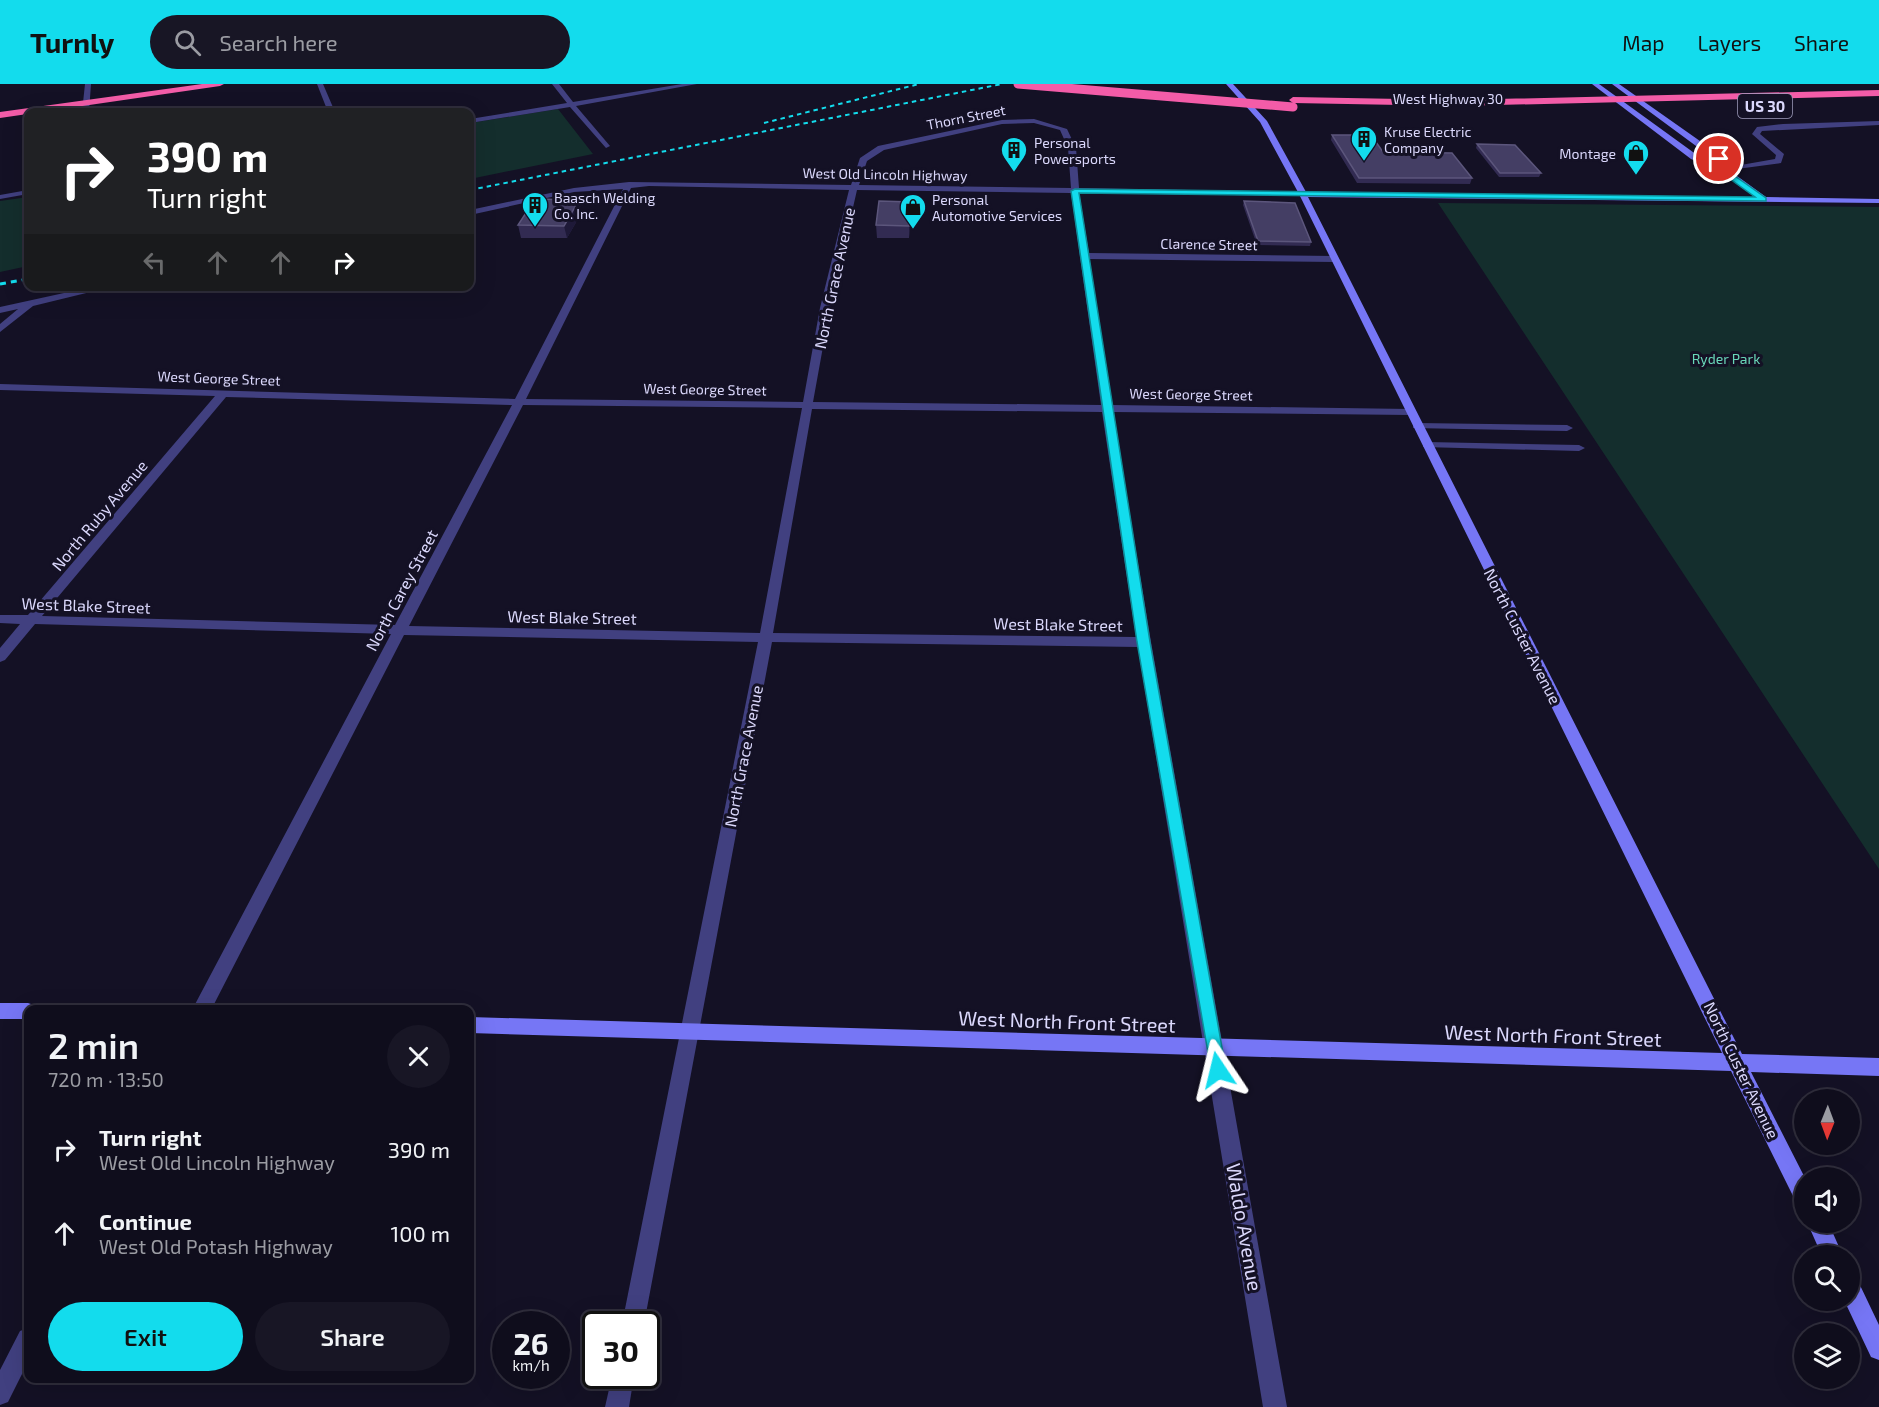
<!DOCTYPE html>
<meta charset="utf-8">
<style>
:root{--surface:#0f0d1c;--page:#181625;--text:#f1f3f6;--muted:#9b9ca3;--line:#2f2d3b;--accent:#13dced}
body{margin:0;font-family:"Exo 2",sans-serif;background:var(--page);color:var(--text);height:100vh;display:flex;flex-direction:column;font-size:22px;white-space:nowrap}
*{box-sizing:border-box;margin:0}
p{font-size:20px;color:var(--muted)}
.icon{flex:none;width:33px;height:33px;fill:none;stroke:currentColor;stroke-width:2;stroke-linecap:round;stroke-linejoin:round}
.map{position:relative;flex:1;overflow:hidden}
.sheet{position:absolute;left:24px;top:921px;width:450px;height:378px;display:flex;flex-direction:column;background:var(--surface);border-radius:12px;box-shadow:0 6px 24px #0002,0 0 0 2px var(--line)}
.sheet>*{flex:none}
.top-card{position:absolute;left:24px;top:24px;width:450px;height:183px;border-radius:12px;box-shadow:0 6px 24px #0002,0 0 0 2px var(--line);background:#202124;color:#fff;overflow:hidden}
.needle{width:39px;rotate:181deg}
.tools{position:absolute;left:1794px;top:1005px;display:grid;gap:12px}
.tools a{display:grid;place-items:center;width:66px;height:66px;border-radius:50%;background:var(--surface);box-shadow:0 6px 24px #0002,0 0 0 2px var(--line);font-size:30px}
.speed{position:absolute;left:492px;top:1227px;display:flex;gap:12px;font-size:30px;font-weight:700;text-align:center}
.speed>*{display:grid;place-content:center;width:78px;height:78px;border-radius:50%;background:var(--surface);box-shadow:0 6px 24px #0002,0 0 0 2px var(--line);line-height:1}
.speed small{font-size:15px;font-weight:400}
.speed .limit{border:3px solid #111;border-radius:9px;background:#fff;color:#111}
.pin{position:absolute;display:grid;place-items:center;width:51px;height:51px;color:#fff;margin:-26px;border:3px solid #fff;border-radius:50%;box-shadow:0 2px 6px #0007}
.me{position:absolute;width:66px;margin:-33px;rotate:350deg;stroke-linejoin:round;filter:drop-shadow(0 0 4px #0008)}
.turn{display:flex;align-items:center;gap:21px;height:126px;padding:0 24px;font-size:27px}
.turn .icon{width:78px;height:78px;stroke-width:2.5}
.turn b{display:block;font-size:42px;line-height:51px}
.lanes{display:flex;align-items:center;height:57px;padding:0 24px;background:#0003;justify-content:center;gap:30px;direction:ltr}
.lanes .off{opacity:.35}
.round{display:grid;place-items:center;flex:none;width:63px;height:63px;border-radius:32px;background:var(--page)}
.headline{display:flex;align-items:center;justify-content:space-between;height:102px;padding:0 24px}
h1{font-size:36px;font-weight:600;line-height:45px}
.cta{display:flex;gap:12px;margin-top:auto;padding:12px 24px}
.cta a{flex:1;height:69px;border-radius:36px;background:var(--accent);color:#111;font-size:24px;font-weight:600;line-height:69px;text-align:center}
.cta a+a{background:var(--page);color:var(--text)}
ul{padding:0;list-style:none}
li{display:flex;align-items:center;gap:18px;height:84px;padding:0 24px}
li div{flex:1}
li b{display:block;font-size:22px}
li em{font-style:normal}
header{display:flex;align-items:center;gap:36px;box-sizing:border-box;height:84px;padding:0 30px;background:var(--accent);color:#111}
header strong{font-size:28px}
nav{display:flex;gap:33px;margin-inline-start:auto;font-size:21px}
.search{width:420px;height:54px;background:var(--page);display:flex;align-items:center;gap:15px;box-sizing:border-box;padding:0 21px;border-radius:33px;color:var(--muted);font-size:22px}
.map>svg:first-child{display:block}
.green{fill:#142e2d}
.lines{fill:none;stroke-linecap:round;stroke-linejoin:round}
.street{fill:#414080;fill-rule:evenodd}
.secondary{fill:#7676f5;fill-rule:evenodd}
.highway{fill:#f35ca8;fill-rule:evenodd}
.rail-far1{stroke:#13dced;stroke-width:2;stroke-dasharray:4.5 4;stroke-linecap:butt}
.rail{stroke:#13dced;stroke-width:3;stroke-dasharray:6 5;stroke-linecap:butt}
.highway-bridge{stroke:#f35ca8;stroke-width:9}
.wall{fill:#322b52}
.shaded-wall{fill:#1e1938}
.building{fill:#443e64;stroke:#5c567c;stroke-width:1.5}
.route{fill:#13dced;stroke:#0c8f9a;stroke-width:1.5}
.labels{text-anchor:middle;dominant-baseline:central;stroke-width:6;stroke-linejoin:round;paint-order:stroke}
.far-street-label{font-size:14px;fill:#dbd8fc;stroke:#141125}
.far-poi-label{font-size:14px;fill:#dbd8fc;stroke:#141125;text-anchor:start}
.far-park-label{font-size:14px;fill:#69d7b9;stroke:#141125}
.shield{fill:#141125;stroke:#9f9cbc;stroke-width:1.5}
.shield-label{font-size:15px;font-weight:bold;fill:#dbd8fc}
.street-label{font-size:16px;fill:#dbd8fc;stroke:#141125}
.near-street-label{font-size:20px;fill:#dbd8fc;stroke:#141125}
</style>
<header>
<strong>Turnly</strong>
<div class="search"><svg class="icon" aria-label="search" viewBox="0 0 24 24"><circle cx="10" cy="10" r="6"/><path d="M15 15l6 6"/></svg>Search here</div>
<nav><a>Map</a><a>Layers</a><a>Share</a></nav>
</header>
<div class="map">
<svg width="1879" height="1323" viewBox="0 0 1879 1323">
<rect width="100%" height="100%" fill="#141125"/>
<!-- green -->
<path class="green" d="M558 25 593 70 470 95V39Z
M28 113V182L0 188V117Z
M1438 119 1879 123V785Z"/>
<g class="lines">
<!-- street -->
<path class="street" d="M85 0H91L89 28H82Z
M317 0H323L335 28H328Z
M552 0H559L573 18 682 0H697L576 22 610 62 606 64 570 23 470 39V35L567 19Z
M1034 35 1067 45 1076 64 1079 104 1303 108 1307 110 1303 112 1079 109 1089 169 1334 172 1339 175 1334 178 1089 175 1112 321 1410 325 1415 328 1410 331 1113 328 1151 558 1287 1323H1263L1138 563 772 558 644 1240H622L758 558 404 551 211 926H192L391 550 35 540 5 576 0 578V564L20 540 0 539V531H28L215 312 0 306V300L515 315 623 105 574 108 470 131V126L574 104 629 98 851 101 860 74 878 62 1002 36ZM1034 39 1060 46 1068 64 1071 104 859 101 867 77 884 66 1002 40ZM649 102 849 106 820 224 803 318 526 315 631 104ZM857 106 1071 109 1101 321 813 318 830 224ZM226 313 512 321 395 541 42 532ZM523 321 802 324 760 549 409 542ZM812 325 1102 328 1136 553 773 549Z
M1879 37V41L1762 47 1760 50 1784 70 1781 79 1722 87 1718 85 1775 75 1776 71 1752 50 1757 43 1783 40Z
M28 106V110L0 115V111Z
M96 202H115L33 222 0 248V240L18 225 0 229V223Z
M1417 339 1567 341 1573 344 1567 347 1413 344V340Z
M1427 358 1579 361 1585 364 1579 367 1423 363V359Z
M28 1244V1278L8 1318 0 1321V1286L20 1247Z
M612 1292H634L629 1323H605Z"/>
<!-- secondary -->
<path class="secondary" d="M1226 0H1233L1267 37 1306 108 1755 113 1719 87 1691 75 1592 0H1599L1697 71 1718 80 1711 73 1612 0H1619L1717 69 1726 79V84L1766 113 1879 115V119L1308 113 1742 970 1879 974V992L1751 988 1805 1094 1804 1123 1797 1120 1731 987 470 949V933L1722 969 1299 110 1260 38Z
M0 919H28L34 921 36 926H28V935H0Z
M1807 1138H1828L1843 1172H1822Z
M1850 1194 1858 1197 1879 1241V1276L1871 1273 1844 1216H1850Z"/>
<!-- highway -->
<path class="highway" d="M202 0H224L220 2 0 34V28Z
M1879 6V12L1456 22 1293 19 1289 16 1293 13 1456 16Z"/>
<!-- rail-far1 -->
<path class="rail-far1" d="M764 39 919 0
M470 106 1002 0"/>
<!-- rail -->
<path class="rail" d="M0 200 28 195"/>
<!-- highway-bridge -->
<path class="highway-bridge" d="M1018 0 1293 23"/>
</g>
<!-- wall -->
<path class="wall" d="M1332 51 1383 68 1472 94 1470 100 1357 99 1331 56Z
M1477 60 1541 89 1539 93H1499L1476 64Z
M1244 117 1311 158 1310 162 1257 161 1243 121Z
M911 118V130L909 154H877L876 141Z
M582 128 567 154H521L518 141Z"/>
<!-- shaded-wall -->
<path class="shaded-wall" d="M579 116 582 128 567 154 564 142Z
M911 118V130L909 154V142Z"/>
<!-- building -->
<path class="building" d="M1332 51H1371L1383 68 1452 69 1472 94H1359Z
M1477 60 1515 61 1541 89H1500Z
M535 115 579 116 564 142 518 141Z
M879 117 911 118 909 142 876 141Z
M1244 117 1295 119 1311 158 1258 157Z"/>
<!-- route -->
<path class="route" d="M1716 73H1721L1726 79 1725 85 1766 114V117L1079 109 1150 558 1226 986 1224 992 1218 994 1212 992 1137 558 1071 107 1075 105 1755 113 1719 87Z"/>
<!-- icons -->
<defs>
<g id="building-pin" transform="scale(1.35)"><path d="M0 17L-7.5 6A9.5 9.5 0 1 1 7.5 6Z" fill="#13dced" stroke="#141125"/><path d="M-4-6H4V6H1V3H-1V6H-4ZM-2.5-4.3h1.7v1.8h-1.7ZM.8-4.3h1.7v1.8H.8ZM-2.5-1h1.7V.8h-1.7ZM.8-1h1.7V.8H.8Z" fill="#111"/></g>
<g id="shop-pin" transform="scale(1.35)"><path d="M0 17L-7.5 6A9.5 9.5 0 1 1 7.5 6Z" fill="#13dced" stroke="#141125"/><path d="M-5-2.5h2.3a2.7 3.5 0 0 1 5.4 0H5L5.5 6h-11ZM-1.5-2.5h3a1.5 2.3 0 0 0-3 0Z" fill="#111"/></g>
</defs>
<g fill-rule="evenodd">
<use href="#building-pin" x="1364" y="55"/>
<use href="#building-pin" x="1014" y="66"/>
<use href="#shop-pin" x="1636" y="69"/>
<use href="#building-pin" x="535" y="121"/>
<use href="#shop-pin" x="913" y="123"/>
</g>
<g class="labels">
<!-- far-street labels -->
<g class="far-street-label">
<text x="1448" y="14">West Highway 30</text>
<text transform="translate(966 33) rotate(-11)">Thorn Street</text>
<text transform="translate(885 90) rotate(1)">West Old Lincoln Highway</text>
<text transform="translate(1209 160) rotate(1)">Clarence Street</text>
<text transform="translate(219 294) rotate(2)">West George Street</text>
<text transform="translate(705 305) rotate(1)">West George Street</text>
<text transform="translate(1191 310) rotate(1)">West George Street</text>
</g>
<!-- far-poi labels -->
<g class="far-poi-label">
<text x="1384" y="47">Kruse Electric<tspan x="1384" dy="16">Company</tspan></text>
<text x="1034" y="58">Personal<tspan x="1034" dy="16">Powersports</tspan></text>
<text x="1616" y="69" text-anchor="end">Montage</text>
<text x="554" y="113">Baasch Welding<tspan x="554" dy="16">Co. Inc.</tspan></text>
<text x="932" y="115">Personal<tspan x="932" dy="16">Automotive Services</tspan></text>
</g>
<!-- far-park labels -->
<g class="far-park-label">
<text x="1726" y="274">Ryder Park</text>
</g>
<!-- shield labels -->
<rect class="shield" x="1738" y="10" width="54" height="24" rx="4.5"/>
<g class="shield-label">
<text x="1765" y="22">US 30</text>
</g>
<!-- street labels -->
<g class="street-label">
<text transform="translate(834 194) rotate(-78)">North Grace Avenue</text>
<text transform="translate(99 431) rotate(-50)">North Ruby Avenue</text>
<text transform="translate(401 506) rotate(-62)">North Carey Street</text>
<text transform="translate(86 521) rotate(2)">West Blake Street</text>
<text transform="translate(572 533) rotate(1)">West Blake Street</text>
<text transform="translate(1058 540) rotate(1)">West Blake Street</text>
<text transform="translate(1523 552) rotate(63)">North Custer Avenue</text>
<text transform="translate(743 672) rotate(-79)">North Grace Avenue</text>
<text transform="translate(1742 986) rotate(64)">North Custer Avenue</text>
</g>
<!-- near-street labels -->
<g class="near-street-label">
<text transform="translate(1067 937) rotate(2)">West North Front Street</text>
<text transform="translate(1553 951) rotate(2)">West North Front Street</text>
<text transform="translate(1245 1143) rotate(80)">Waldo Avenue</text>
</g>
</g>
</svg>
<div class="tools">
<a><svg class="needle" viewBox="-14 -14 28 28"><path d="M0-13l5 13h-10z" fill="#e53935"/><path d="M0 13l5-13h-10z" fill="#9b9ca3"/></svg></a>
<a><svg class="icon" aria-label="sound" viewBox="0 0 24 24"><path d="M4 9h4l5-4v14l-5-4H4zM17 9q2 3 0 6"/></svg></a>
<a><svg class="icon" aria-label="search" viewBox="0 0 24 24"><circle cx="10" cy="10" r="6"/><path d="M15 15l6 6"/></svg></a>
<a><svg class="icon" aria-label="layers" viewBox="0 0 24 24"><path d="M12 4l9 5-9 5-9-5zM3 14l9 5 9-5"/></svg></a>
</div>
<div class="speed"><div>26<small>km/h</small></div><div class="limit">30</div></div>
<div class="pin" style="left:1719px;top:75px;background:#d93025"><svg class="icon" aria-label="arrive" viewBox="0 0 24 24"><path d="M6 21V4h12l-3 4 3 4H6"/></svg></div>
<svg class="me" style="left:1218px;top:986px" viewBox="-20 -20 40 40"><path d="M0-17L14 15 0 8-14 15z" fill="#13dced" stroke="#fff" stroke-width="4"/></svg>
<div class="top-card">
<div class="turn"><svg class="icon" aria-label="right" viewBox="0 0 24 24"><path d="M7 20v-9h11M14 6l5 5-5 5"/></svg><div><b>390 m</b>Turn right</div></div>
<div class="lanes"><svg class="icon off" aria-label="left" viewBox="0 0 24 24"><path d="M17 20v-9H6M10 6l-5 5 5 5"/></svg><svg class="icon off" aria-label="ahead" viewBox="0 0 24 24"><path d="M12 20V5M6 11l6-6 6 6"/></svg><svg class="icon off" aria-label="ahead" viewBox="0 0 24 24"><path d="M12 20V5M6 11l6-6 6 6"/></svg><svg class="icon" aria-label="right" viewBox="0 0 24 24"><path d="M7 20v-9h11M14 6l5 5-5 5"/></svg></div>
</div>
<section class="sheet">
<div class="headline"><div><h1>2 min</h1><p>720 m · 13:50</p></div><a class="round"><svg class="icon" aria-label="close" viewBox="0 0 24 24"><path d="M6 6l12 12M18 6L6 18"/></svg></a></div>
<ul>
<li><svg class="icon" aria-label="right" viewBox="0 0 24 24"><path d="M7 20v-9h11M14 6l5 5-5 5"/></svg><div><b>Turn right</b><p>West Old Lincoln Highway</p></div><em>390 m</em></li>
<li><svg class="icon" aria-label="ahead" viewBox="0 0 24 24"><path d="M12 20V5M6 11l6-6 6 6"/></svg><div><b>Continue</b><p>West Old Potash Highway</p></div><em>100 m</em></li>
</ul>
<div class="cta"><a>Exit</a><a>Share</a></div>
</section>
</div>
